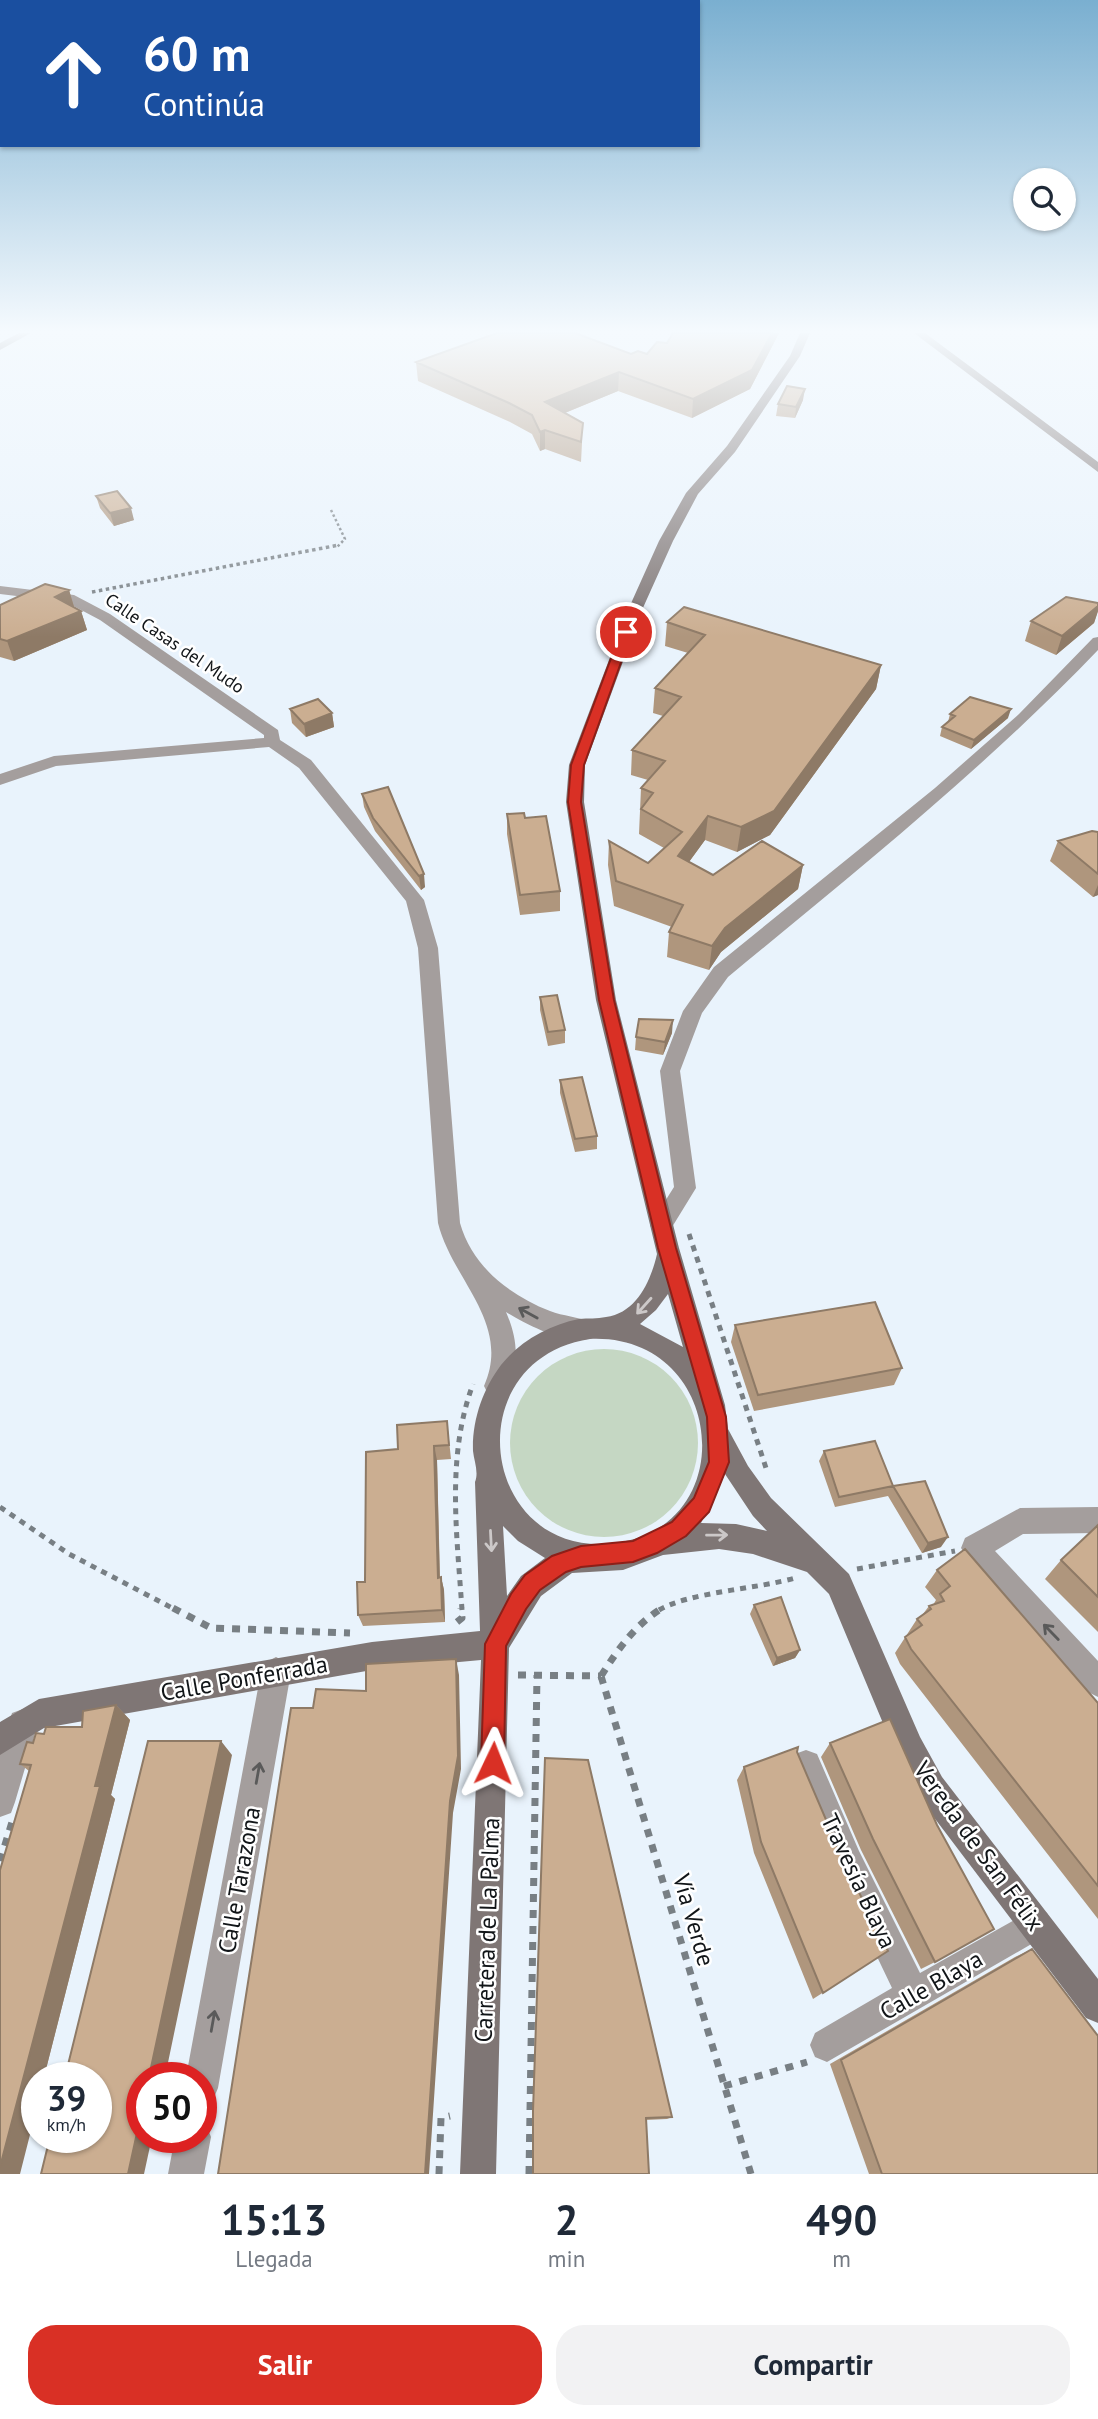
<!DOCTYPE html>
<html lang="es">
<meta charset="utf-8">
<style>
:root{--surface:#fff;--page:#f2f2f3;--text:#1f2937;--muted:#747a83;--accent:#d93025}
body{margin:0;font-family:"PT Sans",sans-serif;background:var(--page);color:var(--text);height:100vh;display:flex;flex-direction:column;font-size:26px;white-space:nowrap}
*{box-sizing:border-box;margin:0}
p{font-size:23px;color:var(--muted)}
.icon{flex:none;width:38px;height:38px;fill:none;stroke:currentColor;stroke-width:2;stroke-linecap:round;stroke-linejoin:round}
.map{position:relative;height:2174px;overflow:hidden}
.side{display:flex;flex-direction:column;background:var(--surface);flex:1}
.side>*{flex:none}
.guide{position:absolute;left:0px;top:0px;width:700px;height:147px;box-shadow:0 2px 5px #0004;background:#1a4fa0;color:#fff;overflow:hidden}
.buttons{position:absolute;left:1013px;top:168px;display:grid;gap:14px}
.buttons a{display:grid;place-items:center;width:63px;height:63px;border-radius:50%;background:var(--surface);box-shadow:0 2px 5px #0004;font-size:35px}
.speed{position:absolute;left:21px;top:2062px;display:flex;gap:14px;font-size:35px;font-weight:700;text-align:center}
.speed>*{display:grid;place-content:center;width:91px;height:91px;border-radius:50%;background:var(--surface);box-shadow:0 2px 5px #0004;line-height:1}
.speed small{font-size:18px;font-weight:400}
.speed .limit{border:10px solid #d22;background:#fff;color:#111}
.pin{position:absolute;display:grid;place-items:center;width:60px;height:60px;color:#fff;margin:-30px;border:4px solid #fff;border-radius:50%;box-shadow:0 2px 7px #0007}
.me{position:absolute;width:77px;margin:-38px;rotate:2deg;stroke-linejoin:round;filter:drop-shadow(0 0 5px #0008)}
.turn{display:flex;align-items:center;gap:24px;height:147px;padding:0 28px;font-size:32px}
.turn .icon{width:91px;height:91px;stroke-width:2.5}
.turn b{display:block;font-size:49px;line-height:60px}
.eta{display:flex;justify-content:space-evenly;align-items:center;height:119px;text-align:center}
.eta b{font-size:42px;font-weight:700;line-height:49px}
.action{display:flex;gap:14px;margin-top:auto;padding:14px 28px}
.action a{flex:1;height:80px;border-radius:28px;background:var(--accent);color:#fff;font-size:28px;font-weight:700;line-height:80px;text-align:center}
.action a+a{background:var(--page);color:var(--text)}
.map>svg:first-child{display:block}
.green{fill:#c5d7c3}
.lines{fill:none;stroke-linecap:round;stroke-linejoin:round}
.path-far3{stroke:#787f84;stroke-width:2.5;stroke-dasharray:2.5 2.5;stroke-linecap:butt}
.path-far2{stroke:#787f84;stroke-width:3.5;stroke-dasharray:3.5 3.5;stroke-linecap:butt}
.path-far1{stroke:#787f84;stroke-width:5;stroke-dasharray:6 6;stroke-linecap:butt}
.path{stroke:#787f84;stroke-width:7;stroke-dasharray:8 8;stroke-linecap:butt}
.street{fill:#a49e9d;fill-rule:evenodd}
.secondary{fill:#7f7675;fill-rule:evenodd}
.highway{fill:#4e4241;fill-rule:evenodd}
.wall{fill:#af967d}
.shaded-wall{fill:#8e7a66}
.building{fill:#cbae91;stroke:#8e7a66;stroke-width:2}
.oneway{stroke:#ccc8c8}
.oneway2{stroke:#5a5a5a}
.route{fill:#d93025;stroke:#8d1f18;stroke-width:2}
.labels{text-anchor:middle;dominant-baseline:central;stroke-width:5;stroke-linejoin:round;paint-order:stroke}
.far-street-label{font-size:18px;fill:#111518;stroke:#fff}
.near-street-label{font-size:24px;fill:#111518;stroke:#fff}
</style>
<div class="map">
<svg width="1098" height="2174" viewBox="0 0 1098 2174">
<rect width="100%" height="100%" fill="#e9f3fc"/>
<!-- green -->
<path class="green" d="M510 1443a94 94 0 1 1 188 0a94 94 0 1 1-188 0Z"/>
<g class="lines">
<!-- path-far3 -->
<path class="path-far3" d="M331 510 345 539 337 547"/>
<!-- path-far2 -->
<path class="path-far2" d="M92 592 339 545"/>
<!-- path-far1 -->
<path class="path-far1" d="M689 1234 767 1471
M0 1507 69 1554 176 1610
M857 1569 955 1551
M462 1610C457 1534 446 1457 473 1384
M659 1610C690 1592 757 1589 795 1578"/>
<!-- path -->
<path class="path" d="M173 1608 211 1628 350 1633
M457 1622 462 1618 461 1608
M518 1675 601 1676
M601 1676 751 2174
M601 1676C619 1648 634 1626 662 1608
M0 1861 12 1822
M724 2086 807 2062
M439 2174 441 2118 450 2116
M529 2174 537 1675"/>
<!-- street -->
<path class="street" d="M0 586 74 595 110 614 278 730 280 740 311 760 424 900 438 948 460 1223C472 1266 509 1295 550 1311 563 1316 578 1317 592 1322L595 1330 592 1338C568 1346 527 1325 506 1312 519 1342 519 1365 506 1394L497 1397 488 1394 484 1386C512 1323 452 1280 438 1223L418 948 406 901 299 768 269 747 56 766 0 785V774L54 756 264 738V735L100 620 66 602 0 594Z
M1098 637V650C984 769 855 872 728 977L702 1013 680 1071 696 1188 669 1232 661 1235 653 1232 650 1225 674 1187 660 1071 683 1011 714 967 935 788 1019 714 1093 638Z
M1098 1507V1533L1023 1534 995 1551 1098 1661V1697L1088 1692 985 1583 961 1548 965 1538 1020 1508Z
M276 1657 286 1662 291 1672 218 2088 213 2100 201 2105V2077H186L261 1672 266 1662Z
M23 1709 34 1713 38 1724 15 1802 11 1813 0 1817V1751L12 1713Z
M806 1750 817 1754 859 1851 920 1973 1036 1908 1047 1913 1052 1924 1047 1935 827 2062 815 2057 810 2045 815 2033 892 1988 837 1873 791 1765 795 1754Z
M201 2123 206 2124 211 2137 204 2174H168L175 2137H201Z"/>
<!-- secondary -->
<path class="secondary" d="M800 333H810L800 356 735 452 698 494 673 541 642 610 585 765 584 802 616 1000 679 1248 725 1405 728 1429 748 1466 771 1498 849 1574 920 1737 942 1777 1098 1979V2023L1086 2018 920 1799 898 1759 829 1594 807 1572 753 1554 719 1549 663 1555 623 1570 572 1573 541 1596 509 1648 496 2174H460L481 1660 372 1670 44 1728 0 1755V1722L39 1699 372 1642 480 1631 475 1482C479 1472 474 1461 473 1451 472 1420 483 1389 501 1365 520 1341 549 1325 579 1319 588 1318 597 1319 606 1317 637 1313 651 1280 657 1254L596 1000 566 802 569 765 628 610 659 541 686 493 727 446 790 356ZM668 1294 683 1347 640 1324 656 1310ZM590 1339C725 1333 744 1527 615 1543 480 1560 454 1360 590 1339ZM725 1474 753 1516 767 1531 736 1524 701 1523ZM503 1526 518 1541 545 1558 521 1576 507 1596Z
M914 333H925L1098 462V472Z"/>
<!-- highway -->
<path class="highway" d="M19 333H31L0 350V343Z"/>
</g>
<!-- wall -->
<path class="wall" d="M673 333H779L750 389 692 418 618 391 565 413 582 443 581 462 545 449 540 451 532 434 510 422 418 381 416 362 631 354H647L667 343Z
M803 400 795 418 776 416 778 404Z
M96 496 134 520 114 526 100 508Z
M69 590 74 607 81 611 87 630 14 661 0 657V605Z
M1098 603V611L1094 623 1056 655 1025 641 1031 621Z
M667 622 881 665 876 689 770 835 737 852 705 840 689 862 713 875 803 865 798 889 721 952 709 970 667 957 669 932 672 927 614 906 608 865 609 841 648 863 664 848 639 834 641 788 648 780 631 775 632 750 663 716 653 713 655 688 688 653 665 646Z
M290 709 332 713 334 727 306 737 292 723Z
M950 714 1008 718 971 749 940 736 942 727 948 722Z
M388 787 425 887 421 890 375 831 364 807 362 794Z
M507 814 525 818 560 891V911L520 915 507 834Z
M1098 832V895L1093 897 1050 861 1058 841Z
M540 997 565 1030V1043L548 1046 540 1010Z
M672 1033 663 1055 635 1050 636 1037Z
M560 1080 597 1136V1149L575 1152 560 1093Z
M735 1325 902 1368 894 1385 754 1411 731 1342Z
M447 1421 451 1459 437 1460 440 1577H441L444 1590 445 1622 363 1626 358 1615 365 1582 398 1449Z
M824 1451 893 1486 941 1547 922 1553 888 1496 835 1507 819 1461Z
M1098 1525V1632L1045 1579 1061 1560Z
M937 1570 1098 1703V1919L900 1664 895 1653 917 1619 923 1614 929 1606 933 1605 936 1600 925 1587Z
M754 1605 800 1650 795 1658 773 1666 750 1614Z
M116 1705 130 1720 111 1795 115 1799 44 2077H37L29 1771 20 1764 33 1743 44 1734 82 1727Z
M830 1743 935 1962 921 1969 861 1850 821 1757Z
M797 1752 845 1864 888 1951 813 1999 754 1853 737 1780 744 1767Z
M1032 1949 1098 2174H869L830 2064 1015 1957Z
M533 2111 672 2117 667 2119 646 2120Z"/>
<!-- shaded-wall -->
<path class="shaded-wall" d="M772 333H779L750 389 692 418 693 399Z
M619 372 618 391 545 421V402Z
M805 389 803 400 795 418 796 407Z
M545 430V449L540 451V432Z
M131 508 134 520 114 526 110 513Z
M69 590 75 610 55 597Z
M1098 606V611L1094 623 1056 655 1062 636Z
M81 611 87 630 14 661 7 641Z
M881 665 876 689 770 835 737 852 741 827Z
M1011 709 1008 718 971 749 974 740Z
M332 713 334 727 306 737 304 724Z
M708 816 705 840 675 881 678 856Z
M803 865 798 889 721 952 709 970 712 946 725 928Z
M424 874 425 887 421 890 419 876Z
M1098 885V895L1093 897Z
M673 1020 672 1033 663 1055 665 1042Z
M434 1446 437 1460 440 1590 438 1578Z
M948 1537 941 1547 922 1553 928 1543Z
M441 1577 444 1590 445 1622 442 1610Z
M800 1650 795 1658 773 1666 777 1658Z
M456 1659 459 1675 461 1769 453 1813 429 2174H425Z
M116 1705 130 1720 111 1795 115 1799 44 2077H37V2107L20 2174H0V2167Z
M221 1741 232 1755 165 2077H149Z
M142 2110V2137H152L144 2174H128Z"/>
<!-- building -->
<path class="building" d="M497 333H575L631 354 638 351 647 354 657 342 667 343 673 333H772L752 370 693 399 619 372 545 402 583 423 581 442 545 430 540 432 532 415 509 403 416 362Z
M787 386 805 389 796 407 778 404Z
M117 491 131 508 110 513 96 496Z
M45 584 69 590 55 597 81 611 7 641 0 639V605Z
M1066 597 1098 603V606L1062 636 1031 621Z
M684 607 881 665 774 811 741 827 708 816 678 856 713 875 762 841 803 865 725 928 712 946 669 932 683 905 616 881 609 841 648 863 682 832 641 809 653 793 641 788 665 761 632 750 681 697 655 688 705 635 667 622Z
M970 697 1011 709 974 740 942 727 955 716 950 714Z
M318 699 332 713 304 724 290 709Z
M388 787 424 874 419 876 373 818 362 794Z
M524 813 525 818 546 816 560 891 520 895 507 814Z
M1092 831 1098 832V874L1058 841Z
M557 995 565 1030 548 1032 540 997Z
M639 1019 673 1020 665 1042 636 1037Z
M582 1077 597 1136 575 1139 560 1080Z
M875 1302 902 1368 758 1395 735 1325Z
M447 1421 449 1445 434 1446 438 1578 441 1577 442 1610 358 1615 357 1582H365L366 1452 398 1449 397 1425Z
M875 1441 893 1486 839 1497 824 1451Z
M925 1481 948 1537 928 1543 893 1486Z
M1098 1525V1597L1061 1560Z
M965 1549 1098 1703V1886L911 1649 905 1637 922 1625 917 1619 931 1609 929 1606 944 1601 940 1594 950 1586 937 1570Z
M781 1597 800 1650 777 1658 754 1605Z
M456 1659 458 1756 450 1801 425 2174H218L291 1708H313L316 1689 366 1691V1664Z
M116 1705 95 1786H100L0 2167V1870L31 1765 20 1764 27 1742 33 1743 36 1733 44 1734 46 1727H82L83 1711Z
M890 1719 937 1825 994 1929 935 1962 873 1839 830 1743Z
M148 1741H221L149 2077H142V2110L128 2174H41L50 2137H96V2077H65Z
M798 1747 797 1752 845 1864 888 1951 823 1993 761 1842 744 1767Z
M545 1758 588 1760 672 2117 646 2118 649 2174H533V2111Z
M1032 1949 1098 2036V2174H882L841 2060Z"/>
<!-- one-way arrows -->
<defs><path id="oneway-shaft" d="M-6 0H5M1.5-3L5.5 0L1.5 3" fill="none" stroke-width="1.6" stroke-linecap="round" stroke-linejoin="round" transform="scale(1.75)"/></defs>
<g class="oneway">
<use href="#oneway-shaft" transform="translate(644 1306) rotate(132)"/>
<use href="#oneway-shaft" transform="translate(717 1535) rotate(-1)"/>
<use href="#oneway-shaft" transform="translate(491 1541) rotate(87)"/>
</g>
<g class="oneway2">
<use href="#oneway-shaft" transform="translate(528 1313) rotate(-151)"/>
<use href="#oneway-shaft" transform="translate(1051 1632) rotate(-134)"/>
<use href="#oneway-shaft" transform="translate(258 1773) rotate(-80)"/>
<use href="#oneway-shaft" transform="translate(213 2021) rotate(-80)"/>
</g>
<!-- sky -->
<linearGradient id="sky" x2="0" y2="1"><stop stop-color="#7aafd0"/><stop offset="0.52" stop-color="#f5fafe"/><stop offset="1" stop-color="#f5fafe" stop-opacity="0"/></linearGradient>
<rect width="1098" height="637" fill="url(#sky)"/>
<!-- route -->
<path class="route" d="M622 629 632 632 584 765 581 802 614 1000 676 1248 726 1417 729 1462 709 1512 686 1536 657 1553 633 1562 581 1567 566 1572 540 1590 526 1609 506 1646 504 1763 501 1771 493 1775 485 1771 481 1763 485 1644 511 1594 525 1575 552 1556 581 1546 633 1541 672 1522 694 1498 709 1462 707 1417 658 1248 599 1000 568 802 571 765Z"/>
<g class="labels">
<!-- far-street labels -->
<g class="far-street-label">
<text transform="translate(175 643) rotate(34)">Calle Casas del Mudo</text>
</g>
<!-- near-street labels -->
<g class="near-street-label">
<text transform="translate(244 1678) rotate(-10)">Calle Ponferrada</text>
<text transform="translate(979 1846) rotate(54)">Vereda de San Félix</text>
<text transform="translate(239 1880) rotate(-80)">Calle Tarazona</text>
<text transform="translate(859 1881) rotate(65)">Travesía Blaya</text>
<text transform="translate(694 1920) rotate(74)">Vía Verde</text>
<text transform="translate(487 1930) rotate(-88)">Carretera de La Palma</text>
<text transform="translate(931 1985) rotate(-30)">Calle Blaya</text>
</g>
</g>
</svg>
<div class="buttons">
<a><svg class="icon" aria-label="search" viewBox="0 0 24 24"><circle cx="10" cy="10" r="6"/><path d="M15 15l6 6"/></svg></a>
</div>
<div class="speed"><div>39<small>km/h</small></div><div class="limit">50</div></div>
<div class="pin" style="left:626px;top:632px;background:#d93025"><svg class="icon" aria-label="arrive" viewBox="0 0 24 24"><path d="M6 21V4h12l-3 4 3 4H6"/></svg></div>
<svg class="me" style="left:493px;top:1763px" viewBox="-20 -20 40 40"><path d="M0-17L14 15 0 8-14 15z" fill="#d93025" stroke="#fff" stroke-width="4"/></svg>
<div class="guide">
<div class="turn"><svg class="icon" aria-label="ahead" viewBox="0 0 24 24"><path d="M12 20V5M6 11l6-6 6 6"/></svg><div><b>60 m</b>Continúa</div></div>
</div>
</div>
<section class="side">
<div class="eta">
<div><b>15:13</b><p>Llegada</p></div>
<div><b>2</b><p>min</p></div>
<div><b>490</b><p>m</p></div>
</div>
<div class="action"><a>Salir</a><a>Compartir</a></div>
</section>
